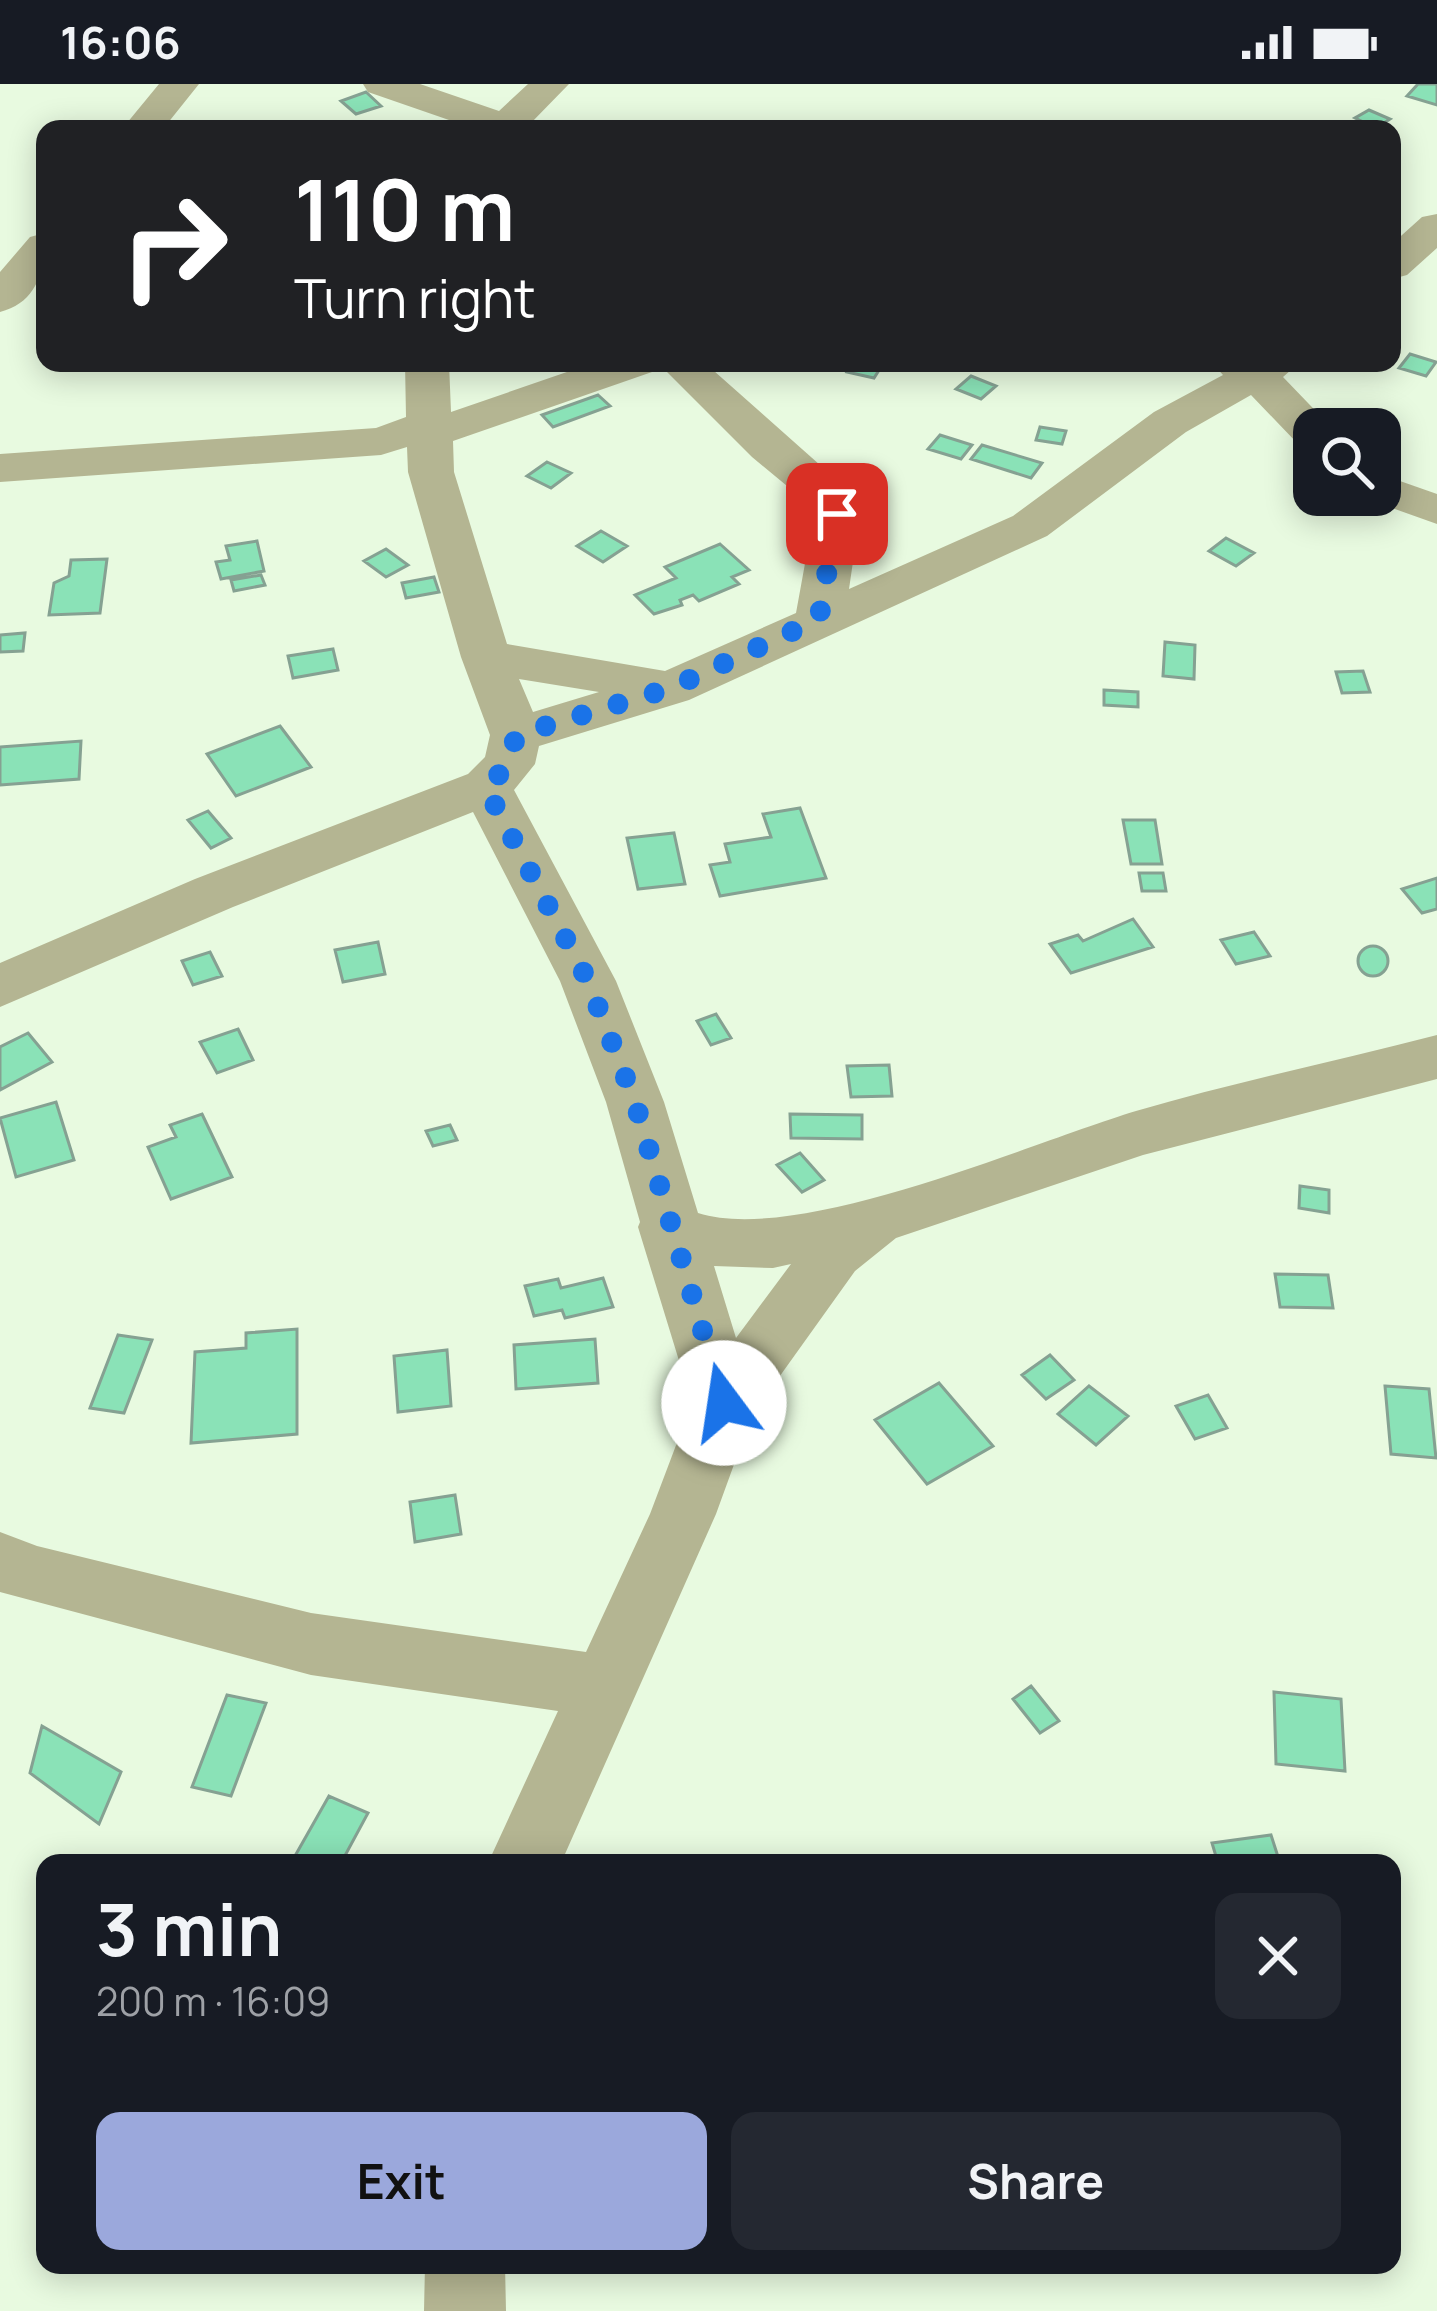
<!DOCTYPE html>
<meta charset="utf-8">
<style>
:root{--surface:#171b24;--page:#242831;--text:#f1f3f6;--muted:#9ea1a6;--accent:#9ba8dc}
body{margin:0;font-family:Manrope,sans-serif;background:var(--page);color:var(--text);height:100vh;display:flex;flex-direction:column;font-size:45px;white-space:nowrap}
*{box-sizing:border-box;margin:0}
p{font-size:39px;color:var(--muted)}
.icon{flex:none;width:66px;height:66px;fill:none;stroke:currentColor;stroke-width:2;stroke-linecap:round;stroke-linejoin:round}
.map{position:relative;flex:1;overflow:hidden}
.drawer{position:absolute;left:36px;top:1770px;width:1365px;height:420px;display:flex;flex-direction:column;background:var(--surface);border-radius:24px;box-shadow:0 6px 30px #0003}
.drawer>*{flex:none}
.top-card{position:absolute;left:36px;top:36px;width:1365px;height:252px;border-radius:24px;box-shadow:0 6px 30px #0003;background:#202124;color:#fff;overflow:hidden}
.tools{position:absolute;left:1293px;top:324px;display:grid;gap:24px}
.tools a{display:grid;place-items:center;width:108px;height:108px;border-radius:24px;background:var(--surface);box-shadow:0 6px 30px #0003;font-size:60px}
.pin{position:absolute;display:grid;place-items:center;width:102px;height:102px;color:#fff;margin:-51px;border-radius:24px;box-shadow:0 6px 18px #0006}
.me{position:absolute;width:132px;margin:-66px;rotate:346deg;stroke-linejoin:round;filter:drop-shadow(0 0 9px #0008)}
.turn{display:flex;align-items:center;gap:42px;height:252px;padding:0 60px;font-size:54px}
.turn .icon{width:156px;height:156px;stroke-width:2.5}
.turn b{display:block;font-size:84px;line-height:102px}
.round{display:grid;place-items:center;flex:none;width:126px;height:126px;border-radius:24px;background:var(--page)}
.headline{display:flex;align-items:center;justify-content:space-between;height:204px;padding:0 60px}
h1{font-size:72px;font-weight:700;line-height:90px}
.cta{display:flex;gap:24px;margin-top:auto;padding:24px 60px}
.cta a{flex:1;height:138px;border-radius:24px;background:var(--accent);color:#111;font-size:48px;font-weight:700;line-height:138px;text-align:center}
.cta a+a{background:var(--page);color:var(--text)}
.status{display:flex;justify-content:space-between;align-items:center;height:84px;padding:0 60px;background:var(--surface);direction:ltr}
.status svg{height:33px;fill:currentColor}
.map>svg:first-child{display:block}
.building{fill:#8ae2b7;stroke:#85a192;stroke-width:3}
.lines{fill:none;stroke-linecap:round;stroke-linejoin:round}
.minor{fill:#b4b592;fill-rule:evenodd}
.route{stroke:#1a73e8;stroke-width:21;stroke-dasharray:0 37.8}
</style>
<div class="status"><b>16:06</b><svg viewBox="0 0 49 12"><path d="M0 12V9h3v3zM5 12V6h3v6zM10 12V3h3v9zM15 12V0h3v12zM26 1h20v11H26zM47 4h2v5h-2z"/></svg></div>
<div class="map">
<svg width="1437" height="2227" viewBox="0 0 1437 2227">
<rect width="100%" height="100%" fill="#e8fae0"/>
<!-- building -->
<path class="building" d="M1418 0H1437V21L1407 12Z
M366 8 381 22 356 30 341 17Z
M1369 26 1390 35 1376 44 1355 34Z
M1410 270 1436 278 1426 292 1399 284Z
M853 279H863L881 283 874 294 847 288Z
M971 292 996 302 981 315 956 305Z
M598 311 610 322 553 343 542 331Z
M1040 343 1066 347 1062 360 1036 356Z
M940 351 972 361 961 375 928 365Z
M982 361 1042 379 1031 394 971 375Z
M547 378 571 389 551 404 527 392Z
M601 447 627 462 603 478 577 462Z
M1226 454 1254 469 1236 482 1209 467Z
M257 457 264 487 221 495 216 478 230 476 226 462Z
M720 460 749 486 732 493 739 500 699 517 693 511 680 516 682 521 654 530 635 511 676 494 665 483Z
M386 465 408 481 386 493 364 477Z
M107 475 100 529 49 531 54 499 69 492 71 476Z
M261 491 265 501 234 507 231 496Z
M434 493 439 508 406 514 402 499Z
M25 549 23 567 0 568V551Z
M1165 558 1195 561 1194 595 1163 592Z
M333 565 338 586 293 594 288 572Z
M1363 587 1370 608 1342 609 1336 588Z
M1104 606 1138 608V623L1104 621Z
M280 642 311 683 236 712 207 670Z
M81 657 79 695 0 701V663Z
M800 724 826 794 720 812 710 781 730 778 725 760 771 753 763 730Z
M208 727 231 754 211 764 188 736Z
M1123 736H1155L1162 780H1131Z
M674 749 685 800 638 805 627 754Z
M1139 789H1163L1166 807H1142Z
M1437 794V825L1422 829 1402 805Z
M1133 835 1153 863 1071 889 1050 860 1078 851 1083 857Z
M1254 848 1270 872 1236 880 1221 856Z
M378 858 385 890 343 898 335 866Z
M1358 877a15 15 0 1 1 30 0a15 15 0 1 1-30 0Z
M210 868 222 892 193 901 182 877Z
M716 930 731 954 711 961 697 937Z
M238 945 253 976 217 989 200 958Z
M28 949 52 978 0 1006V963Z
M889 981 892 1012 851 1013 847 982Z
M56 1018 74 1076 16 1093 0 1034Z
M202 1030 232 1093 171 1115 148 1063 176 1053 170 1041Z
M790 1030 862 1031V1055L791 1054Z
M450 1041 457 1056 433 1062 426 1047Z
M800 1069 824 1096 802 1108 777 1081Z
M1300 1102 1329 1106V1129L1299 1124Z
M1275 1190 1328 1191 1333 1224 1280 1223Z
M603 1194 613 1223 565 1234 562 1226 534 1232 525 1202 558 1195 561 1204Z
M297 1245V1350L191 1359 195 1268 246 1264V1249Z
M118 1251 152 1256 124 1329 90 1324Z
M595 1255 598 1299 516 1305 514 1261Z
M447 1266 451 1322 398 1328 394 1272Z
M1050 1271 1074 1296 1046 1315 1022 1291Z
M939 1299 993 1362 927 1400 875 1336Z
M1089 1302 1128 1332 1096 1361 1058 1330Z
M1385 1302 1429 1305 1436 1374 1391 1370Z
M1208 1311 1227 1344 1195 1355 1176 1322Z
M455 1411 461 1450 415 1458 410 1418Z
M1031 1602 1059 1637 1040 1649 1013 1615Z
M1274 1608 1341 1615 1345 1687 1276 1680Z
M227 1611 266 1619 231 1712 192 1703Z
M42 1642 121 1688 99 1740 30 1689Z
M329 1712 368 1729 341 1779H291Z
M1271 1751 1280 1779H1218L1212 1759Z"/>
<g class="lines">
<!-- minor -->
<path class="minor" d="M159 0H199L163 45H122Z
M363 0H420L499 27 528 0H569L530 40 533 45H475L368 8Z
M1437 130V164L1407 191 1392 195V160L1422 133Z
M45 149C45 184 39 218 0 228V188L30 153Z
M405 279H449L451 328 593 279H658L652 288 453 357 454 388 507 560 665 587 796 529 814 430 810 421 752 373 658 279H705L847 405 860 430 849 505 1013 432 1154 328 1223 291 1212 279H1299L1283 293 1333 345H1314V364L1298 360 1251 311 1186 348 1047 452 689 616 539 662 535 680 514 706 616 897 664 1018 698 1129C799 1161 1030 1059 1136 1027 1235 998 1337 977 1437 951V995L1143 1071 896 1154 855 1187 752 1331 716 1430 561 1779H488L558 1627 311 1591 0 1508V1448L37 1462 311 1529 586 1568 650 1430 692 1319 638 1143 640 1138 606 1018 560 897 473 728 233 823 0 923V879L195 795 468 690 485 673 490 651 461 573 408 388 407 363 381 371 0 398V370L376 344 406 333ZM519 595 599 608 533 628ZM791 1180 736 1254 714 1182 773 1184Z
M1380 390 1437 410V440L1364 414 1362 411H1380Z
M425 2181H505L506 2227H424Z"/>
</g>
<g class="lines">
<!-- route -->
<path class="route" d="M724 1319 635 1018 588 897 486 704 509 680 516 651 671 604 819 535 837 430"/>
</g>
</svg>
<div class="tools">
<a><svg class="icon" aria-label="search" viewBox="0 0 24 24"><circle cx="10" cy="10" r="6"/><path d="M15 15l6 6"/></svg></a>
</div>
<div class="pin" style="left:837px;top:430px;background:#d93025"><svg class="icon" aria-label="arrive" viewBox="0 0 24 24"><path d="M6 21V4h12l-3 4 3 4H6"/></svg></div>
<svg class="me" style="left:724px;top:1319px" viewBox="-20 -20 40 40"><circle r="19" fill="#fff"/><path d="M0-13L10 11 0 6-10 11z" fill="#1a73e8"/></svg>
<div class="top-card">
<div class="turn"><svg class="icon" aria-label="right" viewBox="0 0 24 24"><path d="M7 20v-9h11M14 6l5 5-5 5"/></svg><div><b>110 m</b>Turn right</div></div>
</div>
<section class="drawer">
<div class="headline"><div><h1>3 min</h1><p>200 m · 16:09</p></div><a class="round"><svg class="icon" aria-label="close" viewBox="0 0 24 24"><path d="M6 6l12 12M18 6L6 18"/></svg></a></div>
<div class="cta"><a>Exit</a><a>Share</a></div>
</section>
</div>
